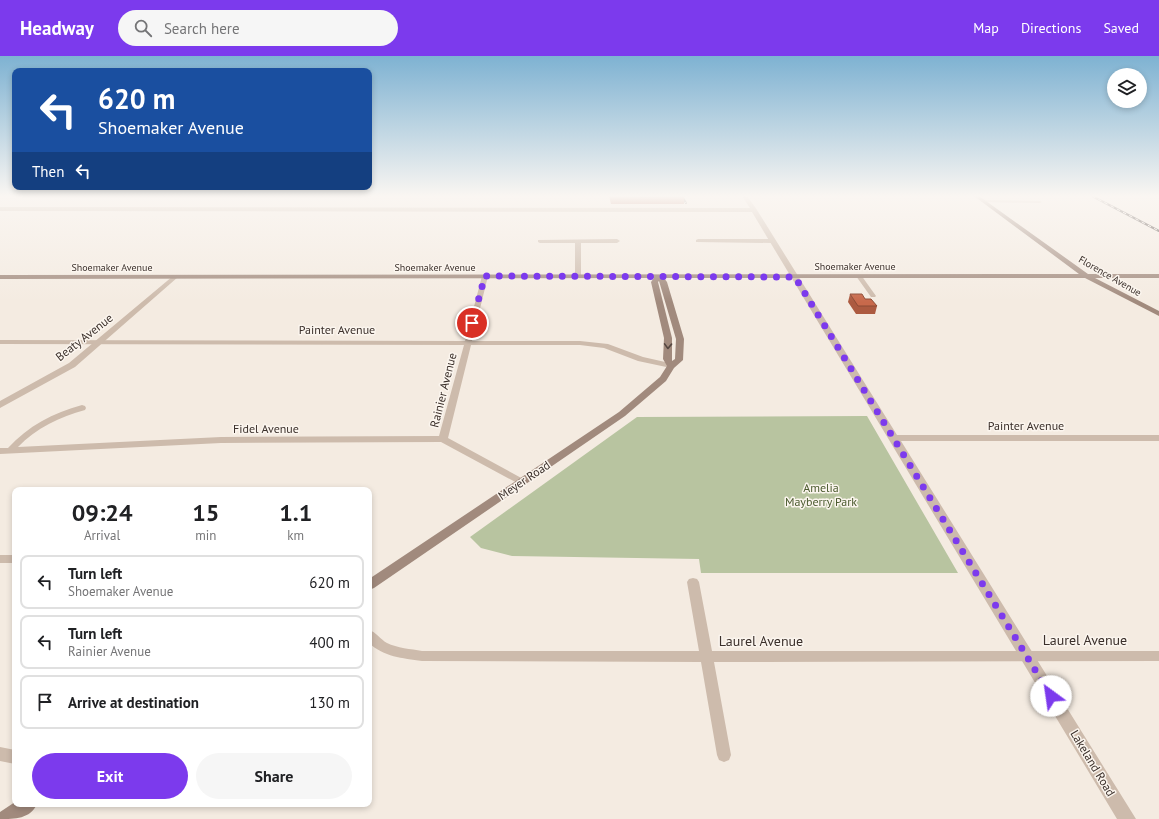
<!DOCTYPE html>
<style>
:root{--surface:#fff;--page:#f6f6f6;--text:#202124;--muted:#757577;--line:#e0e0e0;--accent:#7c3aed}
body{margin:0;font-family:"PT Sans",sans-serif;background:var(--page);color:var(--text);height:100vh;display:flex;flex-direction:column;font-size:15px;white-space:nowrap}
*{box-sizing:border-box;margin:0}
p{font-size:13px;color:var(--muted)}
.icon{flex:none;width:22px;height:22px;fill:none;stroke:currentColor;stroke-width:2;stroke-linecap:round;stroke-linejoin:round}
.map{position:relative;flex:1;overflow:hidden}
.details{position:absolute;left:12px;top:431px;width:360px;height:320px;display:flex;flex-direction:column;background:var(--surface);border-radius:8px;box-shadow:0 2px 6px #0003}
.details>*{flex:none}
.hud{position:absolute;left:12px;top:12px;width:360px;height:122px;border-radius:8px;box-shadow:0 2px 6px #0003;background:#1a4fa0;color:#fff;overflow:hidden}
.controls{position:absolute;left:1107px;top:12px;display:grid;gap:8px}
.controls a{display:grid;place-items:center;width:40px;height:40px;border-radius:50%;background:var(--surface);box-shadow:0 2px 6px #0003;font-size:20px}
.pin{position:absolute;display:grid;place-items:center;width:34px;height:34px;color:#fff;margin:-17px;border:2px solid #fff;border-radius:50%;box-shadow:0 1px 4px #0007}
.me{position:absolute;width:44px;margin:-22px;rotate:329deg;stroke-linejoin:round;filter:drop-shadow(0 0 3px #0008)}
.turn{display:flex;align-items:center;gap:14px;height:84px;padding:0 20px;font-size:18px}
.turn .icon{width:52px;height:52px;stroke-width:2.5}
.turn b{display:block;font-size:28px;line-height:34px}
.then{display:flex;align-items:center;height:38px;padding:0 20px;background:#0003;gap:8px;font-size:15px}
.eta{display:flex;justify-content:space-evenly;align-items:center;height:68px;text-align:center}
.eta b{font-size:24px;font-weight:800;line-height:28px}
.primary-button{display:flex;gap:8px;margin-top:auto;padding:8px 20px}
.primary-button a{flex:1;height:46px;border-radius:24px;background:var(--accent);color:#fff;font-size:16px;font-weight:800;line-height:46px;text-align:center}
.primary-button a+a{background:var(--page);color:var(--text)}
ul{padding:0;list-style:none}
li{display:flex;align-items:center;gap:12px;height:54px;margin:0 8px 6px;padding:0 12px;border:2px solid var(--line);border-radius:8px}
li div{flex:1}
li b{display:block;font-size:15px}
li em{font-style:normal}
header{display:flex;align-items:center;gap:24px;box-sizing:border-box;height:56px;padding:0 20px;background:var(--accent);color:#fff}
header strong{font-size:19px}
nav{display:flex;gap:22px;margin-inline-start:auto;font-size:14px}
.search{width:280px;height:36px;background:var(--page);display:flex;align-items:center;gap:10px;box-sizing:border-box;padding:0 14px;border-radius:22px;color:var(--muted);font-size:15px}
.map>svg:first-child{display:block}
.green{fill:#b8c4a0}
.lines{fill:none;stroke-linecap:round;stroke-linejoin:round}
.minor{fill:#cdbbac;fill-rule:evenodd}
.tertiary{fill:#cdbbac;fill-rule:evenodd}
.secondary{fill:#a18a7d;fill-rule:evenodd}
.rail-casing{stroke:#3b302b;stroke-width:2}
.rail{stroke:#fbf5ee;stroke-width:1;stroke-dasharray:3.5;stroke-linecap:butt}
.wall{fill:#ac5a40}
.building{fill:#c8694b;stroke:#8c4a34}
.oneway{stroke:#544640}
.route{stroke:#7c3aed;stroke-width:7;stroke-dasharray:0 12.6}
.labels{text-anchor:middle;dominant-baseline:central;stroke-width:3;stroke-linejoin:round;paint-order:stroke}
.far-street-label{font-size:10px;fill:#3b302b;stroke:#fbf5ee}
.street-label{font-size:12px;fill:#3b302b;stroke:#fbf5ee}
.park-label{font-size:12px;fill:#4a5a2e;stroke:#fbf5ee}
.near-street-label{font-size:14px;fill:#3b302b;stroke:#fbf5ee}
</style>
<header>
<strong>Headway</strong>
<div class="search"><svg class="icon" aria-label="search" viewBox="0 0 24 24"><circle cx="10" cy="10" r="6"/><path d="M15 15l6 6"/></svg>Search here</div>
<nav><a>Map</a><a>Directions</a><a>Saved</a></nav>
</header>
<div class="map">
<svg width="1159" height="763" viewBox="0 0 1159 763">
<rect width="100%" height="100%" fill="#f4ebe1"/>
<!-- green -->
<path class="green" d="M867 360 958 517H701L699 503 512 500 481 492 470 481 637 361Z"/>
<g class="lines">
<!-- minor -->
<path class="minor" d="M983 144 1040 145 1042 146 1040 147 981 146V144Z
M698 183H773L776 185 773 187 696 186V184Z
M538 184 617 183 620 185 617 187H581V220L578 222 575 220V187H540L538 186Z
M485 218 488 220 472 285H580L608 288 643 301 674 308 675 310 671 312 638 305 604 292 580 289H471L448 382 525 424 527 426 525 428H519L441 386 221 387 0 398V392H8C28 370 53 357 82 349L85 350 86 352 85 354C60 361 36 372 18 391L221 381 439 380 464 289 0 288V284L465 285 482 220Z
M857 219H861L876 240 875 241H871L856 220Z
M0 499H15V507H0Z
M693 522 697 523 699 526 712 595H1159V605L714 606 731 699 729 704 724 706 719 704 717 699 701 606 422 605C402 602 384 601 369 587V574C376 576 380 583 387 587 397 592 411 593 422 595H699L687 526 689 523Z
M0 691 15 694V708L0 705Z"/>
<!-- tertiary -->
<path class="tertiary" d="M742 140H747L757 154 897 379H1159V385H901L1136 763H1117L752 156 0 155V151L750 152Z
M173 220 178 221 75 311 0 352V345L69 307Z"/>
<!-- secondary -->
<path class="secondary" d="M974 140H979L1088 218H1159V222H1095L1159 255V260L1085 222H664L667 226 684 283 683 304 674 312 666 325 625 360 374 532 369 534V523L619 356 660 321 667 310 663 303 664 282 651 226 654 222 0 223V219L1079 218ZM659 225 676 283 675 303 672 305V282L658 226Z
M15 746V748H37C30 763 15 763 0 763V756Z"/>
<!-- rail casing -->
<g class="rail-casing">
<path id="rail" d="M682 140 686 147
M1092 140 1159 175"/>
</g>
<!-- rail -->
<use href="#rail" class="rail"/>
</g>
<!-- wall -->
<path class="wall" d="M609 140H684V148H611Z
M850 238 877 250 875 258H856L848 246Z"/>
<!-- building -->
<path class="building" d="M611 140H684V141L611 142Z
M850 238H862L865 243H871L877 250H858Z"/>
<!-- one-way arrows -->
<defs><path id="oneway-chevron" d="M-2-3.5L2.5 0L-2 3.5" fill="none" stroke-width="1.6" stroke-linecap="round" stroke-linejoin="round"/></defs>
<use class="oneway" href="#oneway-chevron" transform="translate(668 290) rotate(92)"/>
<!-- sky -->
<linearGradient id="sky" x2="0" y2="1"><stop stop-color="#7eb2d2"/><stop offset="0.57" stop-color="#faf6f2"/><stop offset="1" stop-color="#faf6f2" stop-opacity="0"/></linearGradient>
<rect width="1159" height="246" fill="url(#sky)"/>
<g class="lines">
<!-- route -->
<path class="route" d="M472 267 485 220 795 221 1051 640"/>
</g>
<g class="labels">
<!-- far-street labels -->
<g class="far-street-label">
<text x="855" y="210">Shoemaker Avenue</text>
<text x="112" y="211">Shoemaker Avenue</text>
<text x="435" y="211">Shoemaker Avenue</text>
<text transform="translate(1110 220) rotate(30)">Florence Avenue</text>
</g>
<!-- street labels -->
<g class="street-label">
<text x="337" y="273">Painter Avenue</text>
<text transform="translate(84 281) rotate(-38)">Beaty Avenue</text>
<text transform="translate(443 334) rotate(-76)">Rainier Avenue</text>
<text x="1026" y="369">Painter Avenue</text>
<text x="266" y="372">Fidel Avenue</text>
<text transform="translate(524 424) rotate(-34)">Meyer Road</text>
<text transform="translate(1093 707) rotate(59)">Lakeland Road</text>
</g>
<!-- park labels -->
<g class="park-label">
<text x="821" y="431">Amelia<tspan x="821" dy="14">Mayberry Park</tspan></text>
</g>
<!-- near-street labels -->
<g class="near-street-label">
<text x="1085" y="584">Laurel Avenue</text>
<text x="761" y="585">Laurel Avenue</text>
</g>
</g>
</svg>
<div class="controls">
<a><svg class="icon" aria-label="layers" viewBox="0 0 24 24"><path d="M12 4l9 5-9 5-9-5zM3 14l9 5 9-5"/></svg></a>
</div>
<div class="pin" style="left:472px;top:267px;background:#d93025"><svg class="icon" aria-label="arrive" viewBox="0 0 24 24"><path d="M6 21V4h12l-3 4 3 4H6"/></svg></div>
<svg class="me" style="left:1051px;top:640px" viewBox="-20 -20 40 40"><circle r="19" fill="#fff"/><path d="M0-13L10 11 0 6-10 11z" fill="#7c3aed"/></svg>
<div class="hud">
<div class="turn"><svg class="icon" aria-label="left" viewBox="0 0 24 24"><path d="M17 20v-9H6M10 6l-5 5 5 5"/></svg><div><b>620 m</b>Shoemaker Avenue</div></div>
<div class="then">Then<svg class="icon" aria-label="left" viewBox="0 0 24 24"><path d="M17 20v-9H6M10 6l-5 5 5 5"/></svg></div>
</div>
<section class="details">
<div class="eta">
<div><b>09:24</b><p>Arrival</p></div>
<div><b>15</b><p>min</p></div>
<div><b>1.1</b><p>km</p></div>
</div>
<ul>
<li><svg class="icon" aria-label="left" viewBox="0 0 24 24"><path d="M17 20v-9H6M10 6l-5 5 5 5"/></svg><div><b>Turn left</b><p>Shoemaker Avenue</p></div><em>620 m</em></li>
<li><svg class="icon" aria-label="left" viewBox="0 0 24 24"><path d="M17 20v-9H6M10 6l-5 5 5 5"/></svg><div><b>Turn left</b><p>Rainier Avenue</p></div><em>400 m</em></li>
<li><svg class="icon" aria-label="arrive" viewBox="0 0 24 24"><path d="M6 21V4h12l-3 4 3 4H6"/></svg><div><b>Arrive at destination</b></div><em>130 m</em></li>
</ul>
<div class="primary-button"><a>Exit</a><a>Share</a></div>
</section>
</div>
